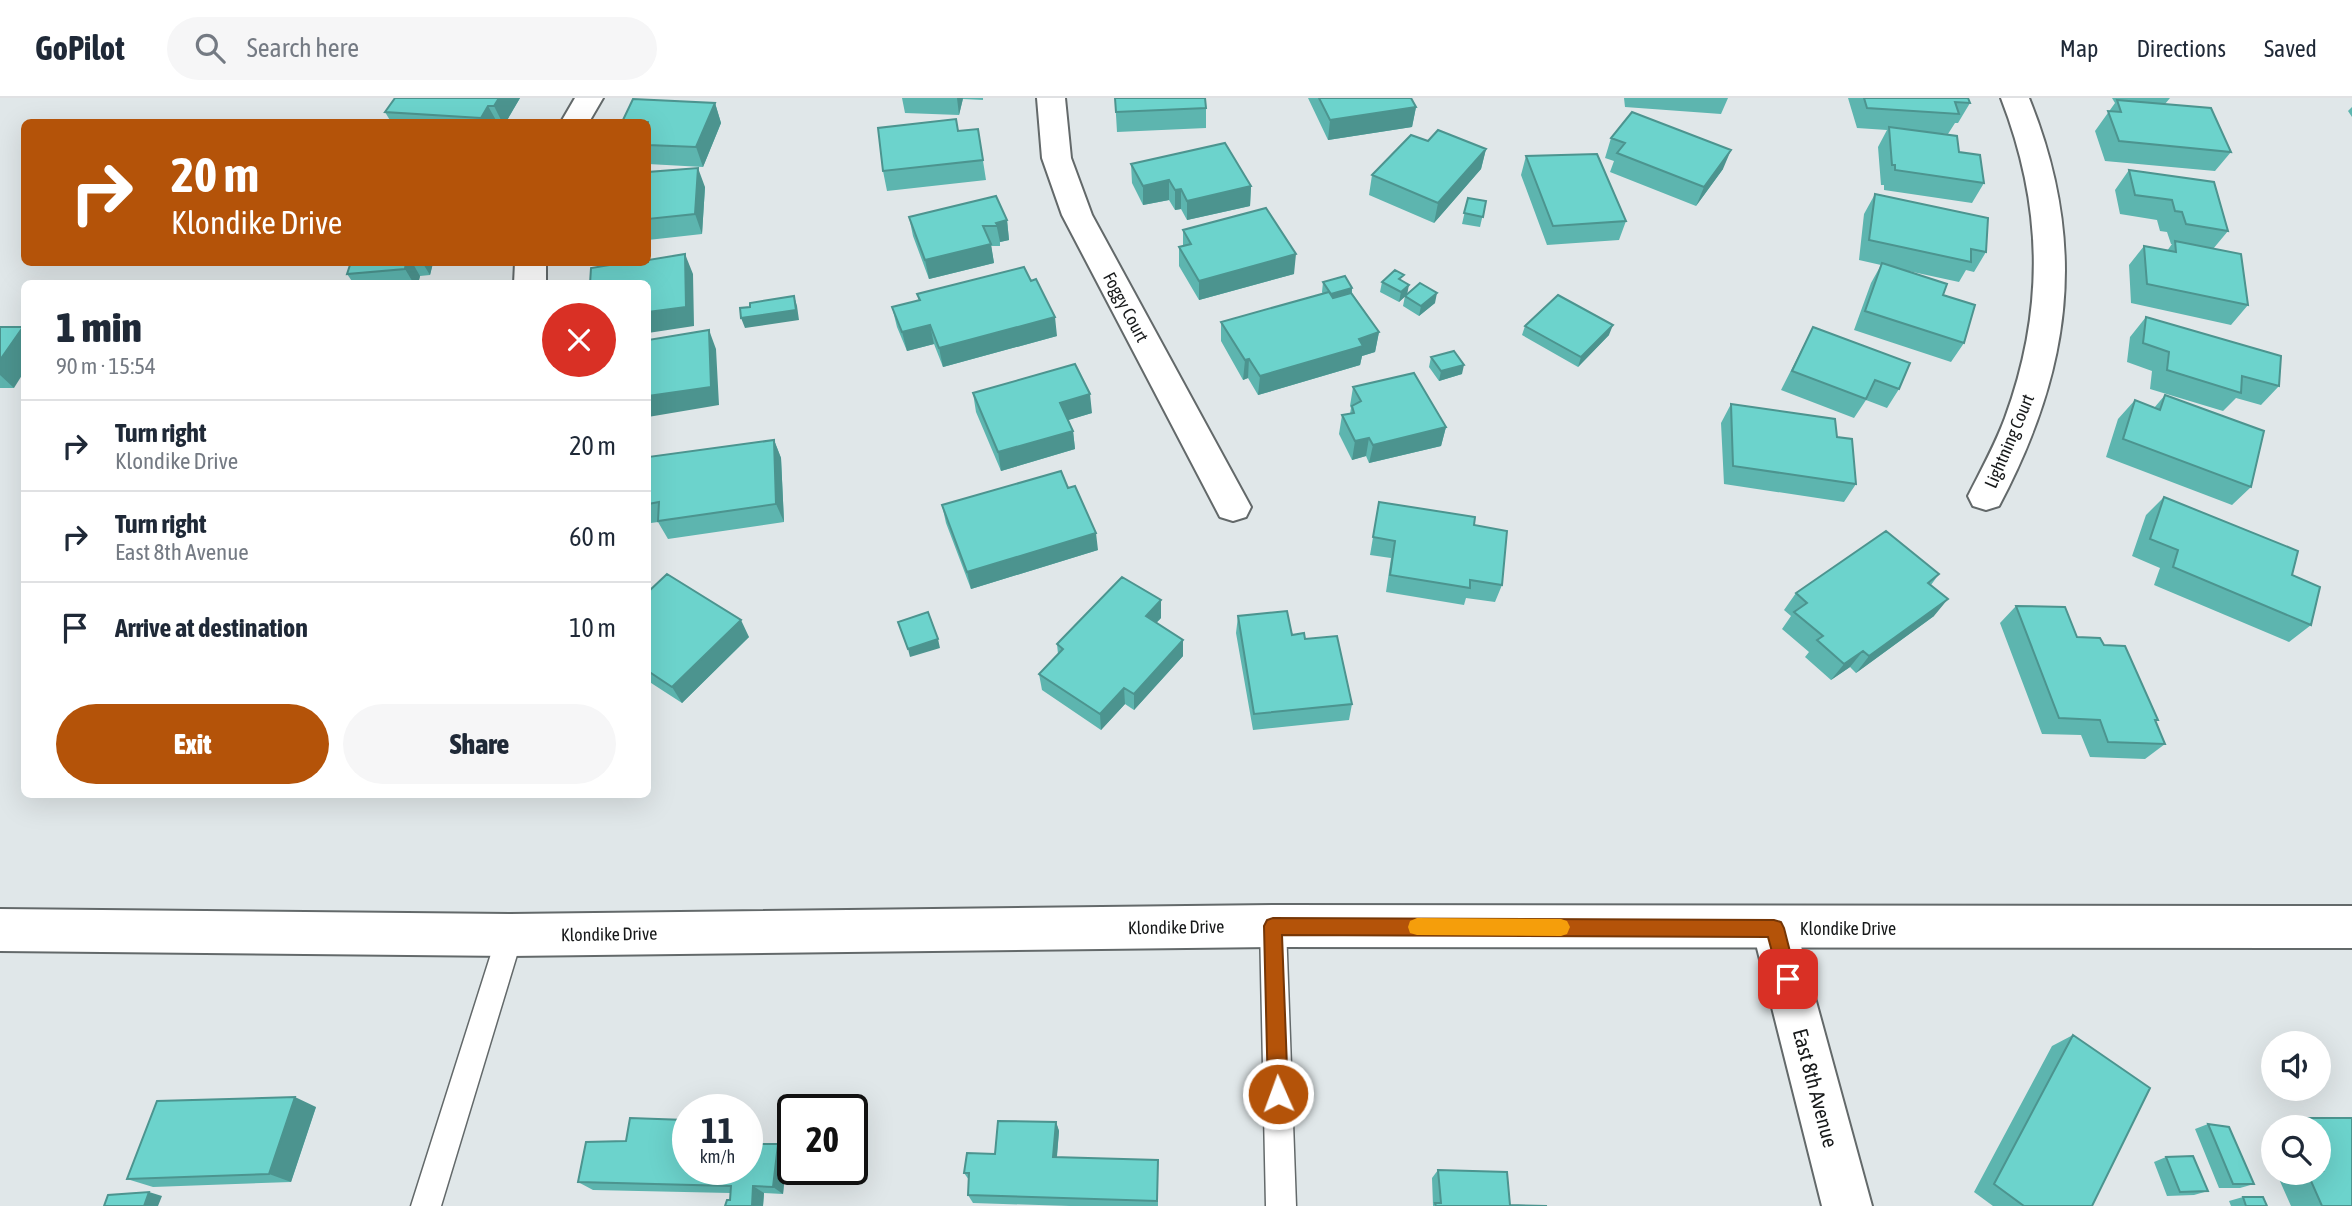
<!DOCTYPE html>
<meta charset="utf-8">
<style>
:root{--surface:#fff;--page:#f6f6f7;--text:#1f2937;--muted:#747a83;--line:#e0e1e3;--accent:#b45309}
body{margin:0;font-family:"Asap Condensed",sans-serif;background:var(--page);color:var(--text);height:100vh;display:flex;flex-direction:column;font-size:26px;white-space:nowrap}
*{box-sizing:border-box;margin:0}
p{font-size:23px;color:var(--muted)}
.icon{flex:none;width:38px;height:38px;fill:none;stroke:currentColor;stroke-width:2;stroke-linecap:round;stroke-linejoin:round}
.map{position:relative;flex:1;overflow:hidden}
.side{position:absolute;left:21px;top:182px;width:630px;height:518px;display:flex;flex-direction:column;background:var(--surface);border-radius:10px;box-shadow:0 7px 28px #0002}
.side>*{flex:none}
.guide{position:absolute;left:21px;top:21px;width:630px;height:147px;border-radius:10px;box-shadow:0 7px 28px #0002;background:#b45309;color:#fff;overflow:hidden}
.fabs{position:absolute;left:2261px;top:933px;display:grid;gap:14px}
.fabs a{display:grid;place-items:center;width:70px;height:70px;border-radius:50%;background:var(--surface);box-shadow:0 7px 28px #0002;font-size:35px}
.speed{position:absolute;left:672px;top:996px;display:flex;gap:14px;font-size:35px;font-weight:700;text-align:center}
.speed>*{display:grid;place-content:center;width:91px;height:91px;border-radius:50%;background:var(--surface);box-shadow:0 7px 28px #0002;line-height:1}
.speed small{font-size:18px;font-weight:400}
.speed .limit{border:4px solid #111;border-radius:10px;background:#fff;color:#111}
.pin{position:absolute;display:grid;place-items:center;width:60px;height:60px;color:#fff;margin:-30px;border-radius:14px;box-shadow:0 4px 10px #0006}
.me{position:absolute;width:77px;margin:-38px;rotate:358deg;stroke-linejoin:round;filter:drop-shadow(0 0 5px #0008)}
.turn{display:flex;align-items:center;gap:24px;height:147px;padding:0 35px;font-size:32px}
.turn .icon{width:91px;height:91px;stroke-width:2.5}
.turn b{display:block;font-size:49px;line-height:60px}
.round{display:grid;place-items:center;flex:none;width:74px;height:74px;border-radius:37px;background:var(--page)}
.overview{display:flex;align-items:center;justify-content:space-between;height:119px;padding:0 35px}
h1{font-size:42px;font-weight:800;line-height:52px}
.action{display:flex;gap:14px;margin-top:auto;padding:14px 35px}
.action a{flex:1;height:80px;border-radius:42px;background:var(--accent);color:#fff;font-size:28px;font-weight:800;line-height:80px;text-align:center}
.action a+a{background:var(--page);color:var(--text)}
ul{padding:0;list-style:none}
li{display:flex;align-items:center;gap:21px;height:91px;padding:0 35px;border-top:2px solid var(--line)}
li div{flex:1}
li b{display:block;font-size:26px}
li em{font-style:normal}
header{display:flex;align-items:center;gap:42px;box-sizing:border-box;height:98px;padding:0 35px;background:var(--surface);border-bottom:2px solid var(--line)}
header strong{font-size:33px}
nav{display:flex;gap:38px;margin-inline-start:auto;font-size:24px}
.search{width:490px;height:63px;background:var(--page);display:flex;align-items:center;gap:18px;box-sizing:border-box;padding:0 24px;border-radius:38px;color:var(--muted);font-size:26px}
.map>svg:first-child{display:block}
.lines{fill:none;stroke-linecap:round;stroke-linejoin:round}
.lane-casing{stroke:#63696a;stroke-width:3}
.street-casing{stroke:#63696a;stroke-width:4}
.secondary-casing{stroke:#63696a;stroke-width:4}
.lane{fill:#fff;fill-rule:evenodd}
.street{fill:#fff;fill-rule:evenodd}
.secondary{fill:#fff;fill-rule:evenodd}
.wall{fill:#5db5af}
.shaded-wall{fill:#4c948f}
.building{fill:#6cd3cc;stroke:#4c948f;stroke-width:2}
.route{fill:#b45309;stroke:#753606;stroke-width:2}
.slow{fill:#f59e0b}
.labels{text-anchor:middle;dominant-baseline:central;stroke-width:5;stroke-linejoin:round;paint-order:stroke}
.street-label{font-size:18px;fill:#17191a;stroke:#fff}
.near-street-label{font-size:21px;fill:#17191a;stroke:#fff}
</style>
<header>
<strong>GoPilot</strong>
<div class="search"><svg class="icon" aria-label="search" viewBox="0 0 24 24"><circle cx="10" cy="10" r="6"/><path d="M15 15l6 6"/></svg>Search here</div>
<nav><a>Map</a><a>Directions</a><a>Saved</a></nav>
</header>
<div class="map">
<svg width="2352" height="1108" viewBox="0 0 2352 1108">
<rect width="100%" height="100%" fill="#e0e7e9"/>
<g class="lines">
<!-- lane casing -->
<g class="lane-casing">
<path id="lane" d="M1273 816 1282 819 1286 828 1296 1108H1266L1260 828 1264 819Z
M510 825 519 828 523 837 441 1108H411L497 837 501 828Z"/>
</g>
<!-- street casing -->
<g class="street-casing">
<path id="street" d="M575 0H603L589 24H561Z
M1037 0H1065L1071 60 1092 117 1251 409 1246 419 1233 423 1220 419 1062 117 1042 60Z
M2001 0H2029C2088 146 2072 270 1999 408L1986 412 1973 408 1968 398C1981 372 1995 347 2005 320 2045 211 2043 108 2001 0Z
M515 164H546V186H514Z
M1774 809 1789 815 1796 830 1872 1108H1822L1752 830 1759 815Z"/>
</g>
<!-- secondary casing -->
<g class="secondary-casing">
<path id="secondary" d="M1273 807 2352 808V850L1273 849 510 858 0 853V811L510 816Z"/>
</g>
<!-- lane -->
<use href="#lane" class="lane"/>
<!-- street -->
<use href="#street" class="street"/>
<!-- secondary -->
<use href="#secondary" class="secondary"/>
</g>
<!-- wall -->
<path class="wall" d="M395 0H520L506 24H391L385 14Z
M902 0H983V2L963 1 959 17 905 15Z
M1115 0 1206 10V30L1117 34Z
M1308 0H1411L1416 9 1412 29 1328 42Z
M1624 0H1728L1721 16 1625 9Z
M1848 0H1968L1970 5 1958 25H1955L1948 36 1935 35 1959 54 1984 85 1972 105 1884 92V87H1881L1878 49 1887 32 1857 30Z
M2112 0H2170L2165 6 2231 54 2215 73 2105 63 2095 33 2115 5Z
M715 5 721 25 703 69 648 66V24Z
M2352 9V19L2348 13Z
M978 31 986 82 887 93 883 73Z
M1611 40 1723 71 1696 108 1610 74 1614 63 1605 60Z
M1428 43 1486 51 1481 71 1434 125 1369 97 1372 77Z
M1526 58 1626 123 1619 142 1547 147 1521 77Z
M1131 66 1251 88 1250 108 1187 122 1181 111 1175 112 1169 102 1143 107 1132 85Z
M2129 72 2228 133 2213 151 2248 207 2231 227 2131 205 2129 167 2144 148 2167 153 2172 146H2171L2167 134 2160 133 2157 122 2120 116 2115 92Z
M648 74 705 89 702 136 648 142Z
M1875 96 1986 154 1974 174 1966 172 1959 184 1899 171 1943 197 1964 245 1951 264 1854 232 1871 185 1881 167 1859 162 1864 116Z
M1468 100 1486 103 1480 129 1462 126Z
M909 119 1007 122 1009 142 1000 144V148H991L994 165 929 181 913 138Z
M1183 132 1294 176 1199 202 1179 168V149L1183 148Z
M351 164H435L433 165 430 177 420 178 418 186H354L347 176Z
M1403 183 1407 197 1435 205 1419 218 1403 208 1405 198 1399 204 1380 194 1382 184Z
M1323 184 1352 190V195L1379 234 1375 254 1362 258 1360 267 1258 297 1248 280 1243 282 1221 243V224L1323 196 1322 194Z
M917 196 1057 238 943 269 934 246 907 253 897 229 892 209 919 203Z
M2146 219 2279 288 2261 307 2236 300 2223 313 2150 291 2152 273 2127 264 2130 239Z
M1525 228 1609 237 1578 269 1522 237Z
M0 229 14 290H0Z
M1813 229 1899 291 1887 310 1866 302 1854 320 1781 292Z
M1431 259 1462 276 1439 283 1429 269Z
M1353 289 1446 329 1441 348 1369 365 1366 358 1352 362 1339 336 1342 317 1350 316 1351 310 1350 308Z
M973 295 1092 315 1068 322 1073 333 1075 351 1001 373 976 314Z
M2165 297 2251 389 2232 407 2106 359 2118 321 2135 302 2154 310Z
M1731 306 1837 339 1856 386 1844 404 1724 386 1721 325Z
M774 342 781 360 784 424 668 441 658 424 651 425 648 417V359Z
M2164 399 2292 477 2311 527 2289 544 2154 487 2160 470 2132 458 2146 417Z
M1379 404 1474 427 1502 487 1495 504 1466 500 1464 507 1386 494 1391 460 1370 457Z
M942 407 1098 452 971 491 946 425Z
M1939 476 1931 487 1934 518 1856 575 1850 569 1831 582 1805 559 1809 554 1782 531 1791 518 1784 512 1796 495Z
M648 494 749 539 682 605 648 583Z
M2016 508 2077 539 2104 547 2158 622 2155 624 2165 646 2145 661 2090 659 2081 637 2042 636 2000 525Z
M1238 518 1305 541 1352 606 1349 622 1253 632 1236 535Z
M1161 520 1156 525 1183 558 1134 612 1125 606 1101 632 1042 592 1039 576 1058 556 1057 546Z
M2073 937 2092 1108H1993L1974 1094 2052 948Z
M316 1009 291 1084 153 1089 127 1081Z
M2299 1020H2352V1108H2291L2279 1081 2294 1077 2293 1074H2319V1029H2274Z
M1056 1024 1059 1033 1057 1059 1158 1062V1108H1070L973 1105 968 1097 969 1082 964 1075 995 1056Z
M2208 1026 2254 1086 2240 1090H2219L2195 1031Z
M778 1046 787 1055 783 1096 764 1095 763 1108H725L730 1102V1095L593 1092 578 1084 688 1071Z
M2166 1059 2208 1093 2194 1097 2167 1098 2154 1064Z
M1438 1072 1510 1107 1547 1108H1433L1432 1080Z
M2243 1099 2267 1108H2231L2229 1103Z"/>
<!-- shaded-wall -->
<path class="shaded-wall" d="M499 0H520L506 24H502L494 8Z
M957 0H963L959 17Z
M715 5 721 25 703 69 696 49Z
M488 8 497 24H483L481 20Z
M1416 9 1412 29 1328 42 1330 22Z
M1486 51 1481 71 1434 125 1438 105Z
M1731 52 1723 71 1696 108 1704 89Z
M698 70 705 89 702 136 695 116Z
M1169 82V102L1143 107V88Z
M1251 88 1250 108 1187 122V103Z
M1181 91V111L1175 112V92Z
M1007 122 1009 142 1000 144 996 125Z
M991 146 994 165 929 181 925 162Z
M685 156 693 176 694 228 648 235V214Z
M1296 156 1294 176 1199 202V183Z
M406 164H412L420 178 418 186H414L405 171Z
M422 164 433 165 430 177Z
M1409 187 1407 197 1399 204 1401 194Z
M1352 190 1351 200 1330 206 1331 196Z
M1437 195 1435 205 1419 218 1421 208Z
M794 198 797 208 799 222 745 230 741 220Z
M1055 219 1057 238 943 269 939 250Z
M930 227 934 246 907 253 902 234Z
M1613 227 1609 237 1578 269 1581 259Z
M23 229 24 231V274L14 290 0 277V262Z
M709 232 716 251 719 307 648 319V298Z
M1379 234 1375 254 1362 258 1360 267 1258 297 1260 278 1359 241Z
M1249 261 1248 280 1243 282 1245 262Z
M1464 267 1462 276 1439 283 1441 273Z
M1090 296 1092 315 1062 324 1060 305Z
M1446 329 1441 348 1369 365 1373 347Z
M1073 333 1075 351 1001 373 998 354Z
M1369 340 1366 358 1352 362 1355 343Z
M774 342 781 360 784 424 776 406Z
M1096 435 1098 452 971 491 967 474Z
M1948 501 1934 518 1856 575 1869 558Z
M1161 502V520L1146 535V518Z
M741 522 749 539 682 605 672 589Z
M938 541 940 550 910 559 908 551Z
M1183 542V558L1134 612V596Z
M1863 553 1850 569 1831 582 1844 566Z
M1124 590 1125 606 1101 632 1100 616Z
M295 999 316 1009 291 1084 269 1076Z
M685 1022 688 1024V1049L681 1044Z
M1056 1024 1059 1033 1056 1067 1053 1059Z
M778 1046 787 1055 783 1096 773 1089Z
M753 1088 764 1095 763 1108H752Z
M149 1094 162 1098 158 1108H144Z"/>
<!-- building -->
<path class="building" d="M395 0H499L494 8H488L481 20 385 14Z
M1115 0H1205L1206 10 1116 14Z
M1319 0H1411L1416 9 1330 22Z
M1864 0H1968L1970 5 1955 4 1959 16 1867 10Z
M633 1 715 5 696 49 648 47V24H622Z
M2117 2 2211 10 2231 54 2119 43 2108 13 2121 14Z
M1632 14 1731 52 1704 89 1617 55 1625 45 1611 40Z
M956 21 958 33 978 31 983 62 883 73 878 30Z
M1889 29 1957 38 1959 54 1980 57 1984 85 1895 72V67H1892Z
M1438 32 1486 51 1438 105 1372 77 1411 37 1428 43Z
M1225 45 1251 88 1187 103 1181 91 1175 92 1169 82 1143 88 1131 66Z
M1597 56 1626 123 1553 128 1526 58Z
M698 70 695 116 648 121V74Z
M2129 72 2214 84 2228 133 2186 126 2182 114 2175 113 2172 102 2135 97Z
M1875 96 1988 120 1986 154 1971 151V164L1869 142Z
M996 98 1007 122 996 125 998 128H983L991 146 925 162 909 119Z
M1468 100 1486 103 1483 119 1464 115Z
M1266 110 1296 156 1199 183 1179 149 1191 146 1183 132Z
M2175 143 2241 156 2248 207 2147 186 2144 148 2176 154Z
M685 156 686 209 648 214V186H590L591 170 628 164H648V162Z
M351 164H406L405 171 347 176Z
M1882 165 1947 186 1943 197 1975 207 1964 245 1865 213Z
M1024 169 1031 183 1036 181 1055 219 939 250 930 227 902 234 892 209 920 202 917 196Z
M1395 172 1404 177 1399 181 1409 187 1401 194 1382 184Z
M1345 178 1352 190 1331 196 1323 184Z
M1420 185 1437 195 1421 208 1405 198Z
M1329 194 1333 200 1351 195 1379 234 1359 241 1363 248 1260 278 1249 261 1245 262 1221 224Z
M1558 197 1613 227 1581 259 1525 228Z
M794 198 796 212 741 220 740 210 750 209V205Z
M2146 219 2281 258 2279 288 2242 278 2241 295 2167 272 2169 254 2143 245Z
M0 229H23L0 262Z
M1813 229 1910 265 1899 291 1875 282 1866 301 1792 273Z
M709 232 711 289 648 298V242Z
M1454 253 1464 267 1441 273 1431 259Z
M1075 266 1090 296 1060 305 1073 333 998 354 973 295Z
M1414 275 1446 329 1373 347 1369 340 1355 343 1342 317 1354 315 1352 308 1361 303 1353 289Z
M2165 297 2264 333 2251 389 2123 341 2135 302 2160 312Z
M1731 306 1835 321 1837 339 1852 341 1856 386 1733 368Z
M774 342 776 406 658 423 659 404 648 406V359Z
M1061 373 1068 390 1075 388 1096 435 967 474 942 407Z
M2164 399 2298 453 2292 477 2320 489 2311 527 2173 469 2178 452 2150 441Z
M1379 404 1475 419 1474 427 1507 433 1502 487 1470 482V490L1390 477 1395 443 1373 439Z
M1886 433 1939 476 1928 485 1948 501 1869 558 1863 553 1844 566 1817 542 1823 538 1794 514 1807 505 1796 495Z
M667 476 741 522 672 589 648 573V494Z
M1122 479 1161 502 1146 518 1183 542 1134 596 1124 590 1100 616 1039 576 1063 551 1057 546Z
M2016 508 2065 509 2077 539 2100 540 2104 547 2125 548 2158 622H2155L2165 646 2108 644 2100 622 2059 620Z
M1287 513 1292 537 1304 535 1305 541 1337 538 1352 606 1254 616 1238 518Z
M928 514 938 541 908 551 898 524Z
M2073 937 2150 990 2092 1108H2024L1994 1086Z
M295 999 269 1076 127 1081 157 1003Z
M630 1020 685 1022 681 1044H688V1071H747V1046H778L773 1089 753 1088 752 1108H725L727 1102H730L731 1088 578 1084 586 1044 626 1043Z
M2299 1020H2352V1108H2322L2307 1074H2319V1073H2323L2319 1063V1029H2303Z
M998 1023 1056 1024 1053 1059 1158 1062 1157 1103 968 1097 969 1075H964L967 1055 995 1056Z
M2208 1026 2229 1029 2254 1086H2233Z
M2193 1058 2208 1093 2180 1094 2166 1059Z
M1438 1072 1507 1074 1510 1107 1547 1108H1436L1435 1105H1441Z
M149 1094 144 1108H104L108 1097Z
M2243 1099H2263L2267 1108H2246Z"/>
<!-- route -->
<path class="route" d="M1273 820 1774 822 1781 824 1784 830 1797 881 1794 887 1788 890 1781 887 1768 839 1282 837 1288 996 1285 1003 1278 1006 1271 1003 1268 996 1264 828 1267 822Z"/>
<!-- slow -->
<path class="slow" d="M1417 820 1561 821 1567 823 1570 829 1567 836 1561 838 1417 837 1410 835 1408 829 1410 823Z"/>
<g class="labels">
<!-- street labels -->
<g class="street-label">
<text transform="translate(1126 209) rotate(62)">Foggy Court</text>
<text transform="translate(2009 343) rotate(-67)">Lightning Court</text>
<text transform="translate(1176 829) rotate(-1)">Klondike Drive</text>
<text x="1848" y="830">Klondike Drive</text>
<text transform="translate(609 836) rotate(-1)">Klondike Drive</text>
</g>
<!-- near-street labels -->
<g class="near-street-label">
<text transform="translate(1816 990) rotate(75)">East 8th Avenue</text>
</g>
</g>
</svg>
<div class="fabs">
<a><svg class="icon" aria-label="sound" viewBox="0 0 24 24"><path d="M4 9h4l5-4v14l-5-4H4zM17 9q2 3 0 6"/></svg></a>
<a><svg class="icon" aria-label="search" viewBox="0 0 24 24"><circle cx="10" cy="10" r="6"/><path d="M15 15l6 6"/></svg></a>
</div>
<div class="speed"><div>11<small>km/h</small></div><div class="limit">20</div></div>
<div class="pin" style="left:1788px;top:881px;background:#d93025"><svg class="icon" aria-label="arrive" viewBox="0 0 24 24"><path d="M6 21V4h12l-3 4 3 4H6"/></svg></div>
<svg class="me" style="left:1278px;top:996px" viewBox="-20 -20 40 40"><circle r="17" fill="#b45309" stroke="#fff" stroke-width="3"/><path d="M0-11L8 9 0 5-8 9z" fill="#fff"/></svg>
<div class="guide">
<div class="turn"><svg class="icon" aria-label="right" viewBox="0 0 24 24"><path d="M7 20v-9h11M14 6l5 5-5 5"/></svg><div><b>20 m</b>Klondike Drive</div></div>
</div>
<section class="side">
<div class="overview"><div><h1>1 min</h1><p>90 m · 15:54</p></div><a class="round" style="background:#d93025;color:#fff"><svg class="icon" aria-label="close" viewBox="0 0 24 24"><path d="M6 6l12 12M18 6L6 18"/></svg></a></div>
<ul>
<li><svg class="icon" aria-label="right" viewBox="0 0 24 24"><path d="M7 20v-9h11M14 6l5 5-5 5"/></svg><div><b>Turn right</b><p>Klondike Drive</p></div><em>20 m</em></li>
<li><svg class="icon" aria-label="right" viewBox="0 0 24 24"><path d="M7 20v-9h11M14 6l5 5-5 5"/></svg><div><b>Turn right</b><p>East 8th Avenue</p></div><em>60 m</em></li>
<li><svg class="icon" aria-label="arrive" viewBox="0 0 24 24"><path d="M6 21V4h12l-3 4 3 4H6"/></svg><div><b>Arrive at destination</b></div><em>10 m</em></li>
</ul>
<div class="action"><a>Exit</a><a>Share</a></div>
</section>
</div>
